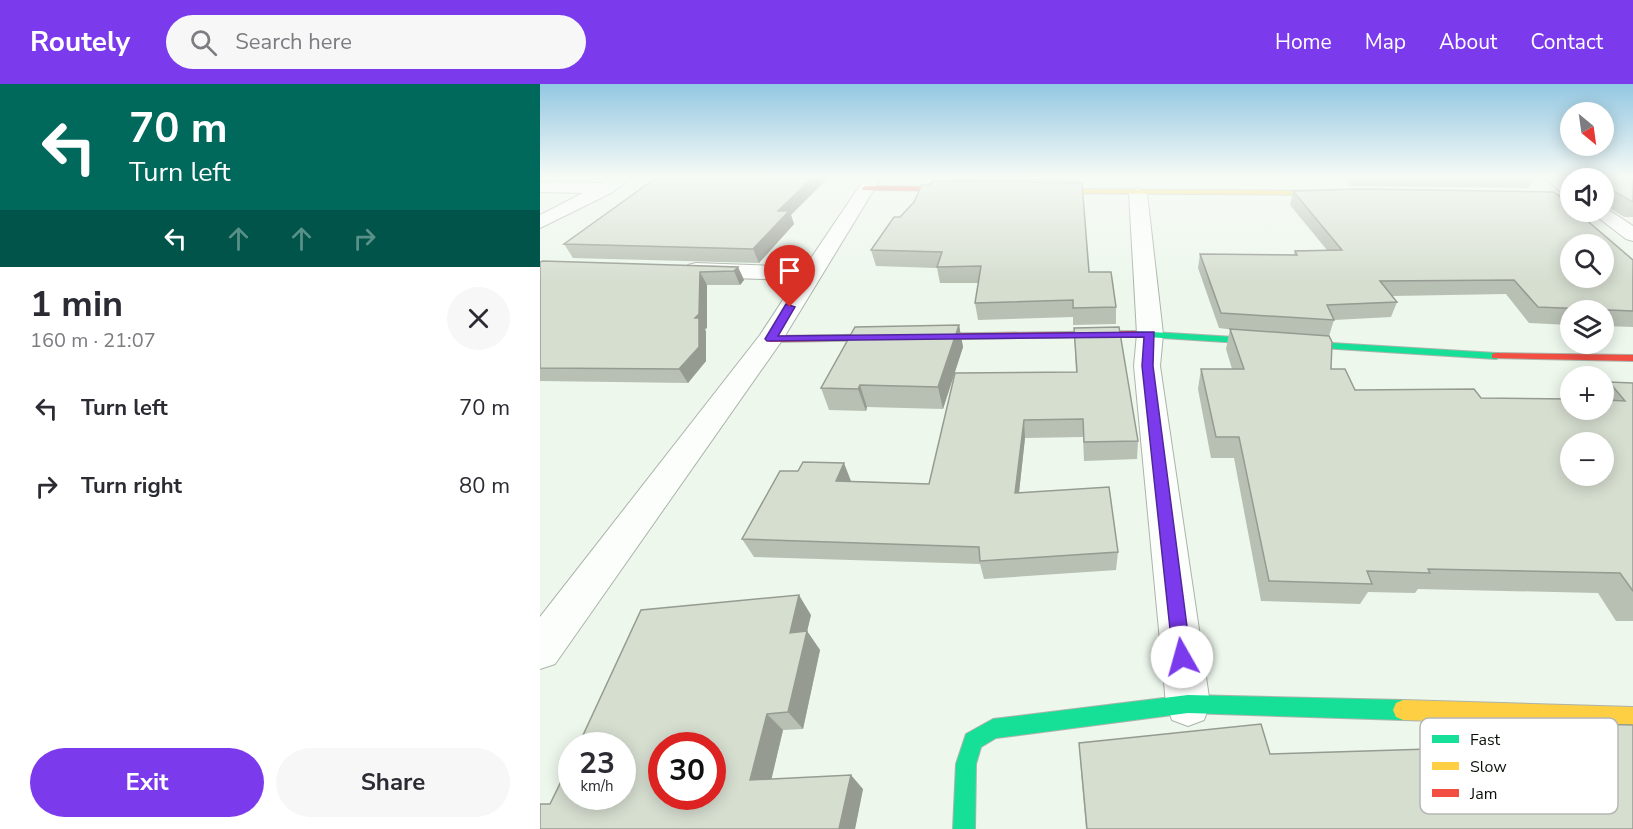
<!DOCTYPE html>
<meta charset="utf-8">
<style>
:root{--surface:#fff;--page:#f7f7f7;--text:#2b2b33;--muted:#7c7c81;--accent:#7c3aed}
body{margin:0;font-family:"Nunito Sans",sans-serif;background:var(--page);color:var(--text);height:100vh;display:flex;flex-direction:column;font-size:22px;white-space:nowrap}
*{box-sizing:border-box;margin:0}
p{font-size:20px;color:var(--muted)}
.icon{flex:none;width:33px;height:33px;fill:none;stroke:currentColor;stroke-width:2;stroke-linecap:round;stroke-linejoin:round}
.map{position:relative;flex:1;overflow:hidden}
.side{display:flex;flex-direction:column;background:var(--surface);width:540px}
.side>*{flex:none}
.hud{background:#00695c;color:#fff;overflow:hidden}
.needle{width:39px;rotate:151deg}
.buttons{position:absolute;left:1020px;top:18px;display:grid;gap:12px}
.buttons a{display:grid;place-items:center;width:54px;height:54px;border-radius:50%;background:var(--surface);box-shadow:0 3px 15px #0003;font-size:30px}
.speed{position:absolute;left:18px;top:648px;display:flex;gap:12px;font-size:30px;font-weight:700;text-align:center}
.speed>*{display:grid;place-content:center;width:78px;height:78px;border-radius:50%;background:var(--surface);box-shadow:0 3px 15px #0003;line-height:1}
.speed small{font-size:15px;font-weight:400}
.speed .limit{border:9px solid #d22;background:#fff;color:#111}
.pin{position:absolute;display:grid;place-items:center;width:51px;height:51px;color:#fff;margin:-62px -26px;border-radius:50% 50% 50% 0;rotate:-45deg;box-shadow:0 0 6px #0007}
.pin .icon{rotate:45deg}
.me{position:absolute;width:66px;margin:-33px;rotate:353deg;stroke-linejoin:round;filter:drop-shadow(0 0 4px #0008)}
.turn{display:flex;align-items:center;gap:21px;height:126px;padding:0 30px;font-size:27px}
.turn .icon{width:78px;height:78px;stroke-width:2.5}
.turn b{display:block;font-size:42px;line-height:51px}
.lanes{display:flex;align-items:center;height:57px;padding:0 30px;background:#0003;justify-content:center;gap:30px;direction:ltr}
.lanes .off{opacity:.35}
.round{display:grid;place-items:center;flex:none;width:63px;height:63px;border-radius:32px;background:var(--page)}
.overview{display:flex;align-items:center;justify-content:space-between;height:102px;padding:0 30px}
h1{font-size:36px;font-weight:700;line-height:45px}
.primary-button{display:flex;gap:12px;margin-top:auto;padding:12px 30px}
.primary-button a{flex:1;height:69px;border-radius:36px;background:var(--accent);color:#fff;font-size:24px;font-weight:700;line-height:69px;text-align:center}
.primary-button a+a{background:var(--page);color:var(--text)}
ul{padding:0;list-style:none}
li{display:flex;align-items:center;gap:18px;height:78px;padding:0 30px}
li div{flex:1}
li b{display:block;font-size:22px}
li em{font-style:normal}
header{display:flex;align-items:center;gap:36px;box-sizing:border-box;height:84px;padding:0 30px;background:var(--accent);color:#fff}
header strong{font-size:28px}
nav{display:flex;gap:33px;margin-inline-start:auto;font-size:21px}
.search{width:420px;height:54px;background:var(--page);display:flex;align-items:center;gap:15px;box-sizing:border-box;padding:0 21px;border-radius:33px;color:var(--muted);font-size:22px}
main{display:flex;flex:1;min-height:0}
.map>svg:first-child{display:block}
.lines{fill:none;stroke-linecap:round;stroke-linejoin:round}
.street-casing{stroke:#acb3ab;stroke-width:2}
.fast-casing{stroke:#acb3ab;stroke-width:2}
.slow-casing{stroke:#acb3ab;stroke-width:2}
.jam-casing{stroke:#acb3ab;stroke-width:2}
.street{fill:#fcfefc;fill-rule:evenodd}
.fast{fill:#16e098;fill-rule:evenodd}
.slow{fill:#ffcf43;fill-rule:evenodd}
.jam{fill:#f24e42;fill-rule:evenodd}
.wall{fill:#b8bfb3}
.shaded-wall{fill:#969b92}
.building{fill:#d6ded0;stroke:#969b92;stroke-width:1.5;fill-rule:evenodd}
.route{fill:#7c3aed;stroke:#51269a;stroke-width:1.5}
.key{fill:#fff;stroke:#b6b7b5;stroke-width:1.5}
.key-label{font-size:16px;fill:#0a1009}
</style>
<header>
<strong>Routely</strong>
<div class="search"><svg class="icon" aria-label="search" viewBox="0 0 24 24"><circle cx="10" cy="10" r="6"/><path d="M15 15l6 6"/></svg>Search here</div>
<nav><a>Home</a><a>Map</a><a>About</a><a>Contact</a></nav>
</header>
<main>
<section class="side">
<div class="hud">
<div class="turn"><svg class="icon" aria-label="left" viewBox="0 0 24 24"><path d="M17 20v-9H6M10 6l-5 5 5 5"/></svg><div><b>70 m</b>Turn left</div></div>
<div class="lanes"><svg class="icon" aria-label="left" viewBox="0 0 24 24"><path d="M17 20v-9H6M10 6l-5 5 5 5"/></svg><svg class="icon off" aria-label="ahead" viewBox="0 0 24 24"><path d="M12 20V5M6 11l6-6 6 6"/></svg><svg class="icon off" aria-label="ahead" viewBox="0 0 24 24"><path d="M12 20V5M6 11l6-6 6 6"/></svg><svg class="icon off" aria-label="right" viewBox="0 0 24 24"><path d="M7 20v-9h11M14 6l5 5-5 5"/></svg></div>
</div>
<div class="overview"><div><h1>1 min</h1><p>160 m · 21:07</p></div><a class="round"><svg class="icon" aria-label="close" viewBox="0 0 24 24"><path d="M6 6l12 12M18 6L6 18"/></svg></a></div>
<ul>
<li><svg class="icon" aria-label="left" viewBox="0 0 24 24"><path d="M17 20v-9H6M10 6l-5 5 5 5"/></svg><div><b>Turn left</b></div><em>70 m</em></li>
<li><svg class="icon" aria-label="right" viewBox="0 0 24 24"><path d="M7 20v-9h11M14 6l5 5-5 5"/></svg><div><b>Turn right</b></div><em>80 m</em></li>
</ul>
<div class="primary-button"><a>Exit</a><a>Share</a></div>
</section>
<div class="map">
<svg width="1093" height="745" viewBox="0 0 1093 745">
<rect width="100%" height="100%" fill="#edf7ec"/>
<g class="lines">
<!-- street casing -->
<g class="street-casing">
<path id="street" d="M71 94H90L73 108 0 144V131L43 109 0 108V98L63 99Z
M325 94H341L243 255 15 580 0 585V533L220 251 256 196 156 193 148 191 145 186 148 181 156 179 265 183Z
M1005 94H1024L1030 99V112L1024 111Z
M598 104 607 109 623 250 620 282 670 620 664 636 648 642 632 636 626 620 594 282 597 250 589 109Z
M1064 123 1093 142V157L1086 155 1051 128H1064Z"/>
</g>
<!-- fast casing -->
<g class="fast-casing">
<path id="fast" d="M595 247 956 269 962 272 956 275 591 252V248Z
M648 611 863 616 870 619 873 626 870 633 863 636 648 629 456 654 441 663 436 680 435 745H413L416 680 426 650 453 635Z"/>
</g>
<!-- slow casing -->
<g class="slow-casing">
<path id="slow" d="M498 105 798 107 802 109 798 111 495 109V105Z
M863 616 1093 623V643L863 636 856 633 853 626 856 619Z"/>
</g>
<!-- jam casing -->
<g class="jam-casing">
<path id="jam" d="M326 102 426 103 430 105 426 107 323 106 322 104Z
M975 110 1030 111V115L972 114 971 112Z
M595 247 599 248V252L230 258 225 255 230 252Z
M956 269 1093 271V277L952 274V270Z"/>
</g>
<!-- street -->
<use href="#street" class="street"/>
<!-- fast -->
<use href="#fast" class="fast"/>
<!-- slow -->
<use href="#slow" class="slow"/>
<!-- jam -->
<use href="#jam" class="jam"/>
</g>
<!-- wall -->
<path class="wall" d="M408 94H540V98L408 97Z
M805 94H993L988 104 810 102Z
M1027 94H1093V133H1084L1065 121 1064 123V94H1030V97Z
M753 107 1093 176V243L1064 242V226H1030V241L989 239 966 210 852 212 857 218 851 233 794 236 789 252 791 285 815 306 941 314 1064 326V305L1069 298 1093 299V537H1076L1058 509 878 505 875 509 828 508 820 520 721 517 694 374H671L658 305 661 285H692L686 265 690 245 695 246 679 244 658 184 660 170 754 171 755 167 787 166 750 121Z
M251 131 254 140 219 179 33 174 24 160Z
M360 133 549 188 576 223V240L533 241V233L438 236 435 219 439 199H400L397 184 336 182 331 166Z
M0 178 198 183 204 196 200 201H167V244L165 245 166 248V277L148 299 0 297Z
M419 241 423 263 403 325 327 323 326 327 289 326 281 304Z
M534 244 598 357 597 375 544 377 543 353 485 354 479 408 578 468 576 486 444 495 440 480 214 473 202 455 311 397 389 400 536 288Z
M271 531 267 547 280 566 263 645 243 646 231 695 323 705 315 745H0Z
M974 638 1093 745H546L540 675 539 659 730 670 956 663 952 655Z"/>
<!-- shaded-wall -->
<path class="shaded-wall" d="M272 94H288L251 131 254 140 219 179 213 165 238 127Z
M198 183 204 196 200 201 194 187Z
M160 188 167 201V244L165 245 166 248V277L148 299 139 285 155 234Z
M419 241 423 263 403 325 398 303Z
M320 301 327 323 326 327 318 305Z
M484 336 485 354 477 427 475 409Z
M304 379 311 397H296Z
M259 511 271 531 262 568 250 549Z
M267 547 280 566 263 645 248 628Z
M227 630 243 646 228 710 210 696Z
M311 691 323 705 315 745H299Z"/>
<!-- building -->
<path class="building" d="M116 94H272L238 127H249L213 165 24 160Z
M1040 94H1093V118L1074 107 1070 111 1064 108V94Z
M393 97 542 99 549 188H571L576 223 533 224V216L435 219 441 182 397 183 402 168 331 166 354 133H360L374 118 382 101H389Z
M819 105 1014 108 1030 122V128H1037L1093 176V227L998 223 974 196 840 197 857 218 787 221 794 236 681 229 660 170 757 171 755 167 802 166 753 107ZM1030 160H1064V194H1030Z
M3 177 198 183 194 187 160 188 159 230 155 234H159V263L139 285 0 284V178Z
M419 241 398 303 320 301 318 305 281 304 315 243Z
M579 243 598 357 544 358 543 335 484 336 475 409 569 403 578 468 440 477 439 463 202 455 240 387H258L263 378 304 379 296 397 389 400 415 289 537 288 534 244Z
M690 245 789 252 792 258 791 285H805L815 306 934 305 941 314 1030 315V326H1064V316L1085 317 1069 298 1093 299V507L1080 489 888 485 890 489 827 487 832 500 729 497 699 353H676L661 285H704ZM1030 358H1064V392H1030Z
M259 511 250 549 267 547 248 628 227 630 210 696 311 691 299 745H0V720H10L32 675V712H82V662H38L101 526ZM122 662H172V712H122Z
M974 638 1093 641V745H547L539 659 721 640 730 670 984 662Z"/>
<!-- sky -->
<linearGradient id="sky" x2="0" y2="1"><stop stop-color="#93c7e2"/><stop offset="0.47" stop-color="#f7fbf6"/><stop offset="1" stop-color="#f7fbf6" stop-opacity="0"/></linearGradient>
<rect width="1093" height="198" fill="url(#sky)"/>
<!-- route -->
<path class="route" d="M246 220 255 223 238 252 614 248 613 282 651 573 648 579 642 581 635 579 633 573 602 282 604 253 227 257 225 255Z"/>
<!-- legend -->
<rect x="880" y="634" width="198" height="96" rx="9" class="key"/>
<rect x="892" y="651" width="27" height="8" fill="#16e098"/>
<rect x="892" y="678" width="27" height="8" fill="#ffcf43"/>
<rect x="892" y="705" width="27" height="8" fill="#f24e42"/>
<g class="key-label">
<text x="930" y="661">Fast</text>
<text x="930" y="688">Slow</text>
<text x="930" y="715">Jam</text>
</g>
</svg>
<div class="buttons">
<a><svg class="needle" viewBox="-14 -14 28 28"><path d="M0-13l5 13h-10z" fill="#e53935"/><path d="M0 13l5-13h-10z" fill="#7c7c81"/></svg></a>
<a><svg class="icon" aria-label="sound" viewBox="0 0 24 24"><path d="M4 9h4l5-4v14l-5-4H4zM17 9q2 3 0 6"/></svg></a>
<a><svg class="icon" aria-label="search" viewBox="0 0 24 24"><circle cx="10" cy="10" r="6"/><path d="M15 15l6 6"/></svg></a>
<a><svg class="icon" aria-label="layers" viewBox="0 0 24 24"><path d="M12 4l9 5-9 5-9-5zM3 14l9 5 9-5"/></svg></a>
<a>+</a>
<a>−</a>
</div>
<div class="speed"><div>23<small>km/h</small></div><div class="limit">30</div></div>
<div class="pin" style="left:250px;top:223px;background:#d93025"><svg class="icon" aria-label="arrive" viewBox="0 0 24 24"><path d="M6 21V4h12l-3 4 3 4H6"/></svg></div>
<svg class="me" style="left:642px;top:573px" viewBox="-20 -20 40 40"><circle r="19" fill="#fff"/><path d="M0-13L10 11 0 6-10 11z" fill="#7c3aed"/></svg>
</div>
</main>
